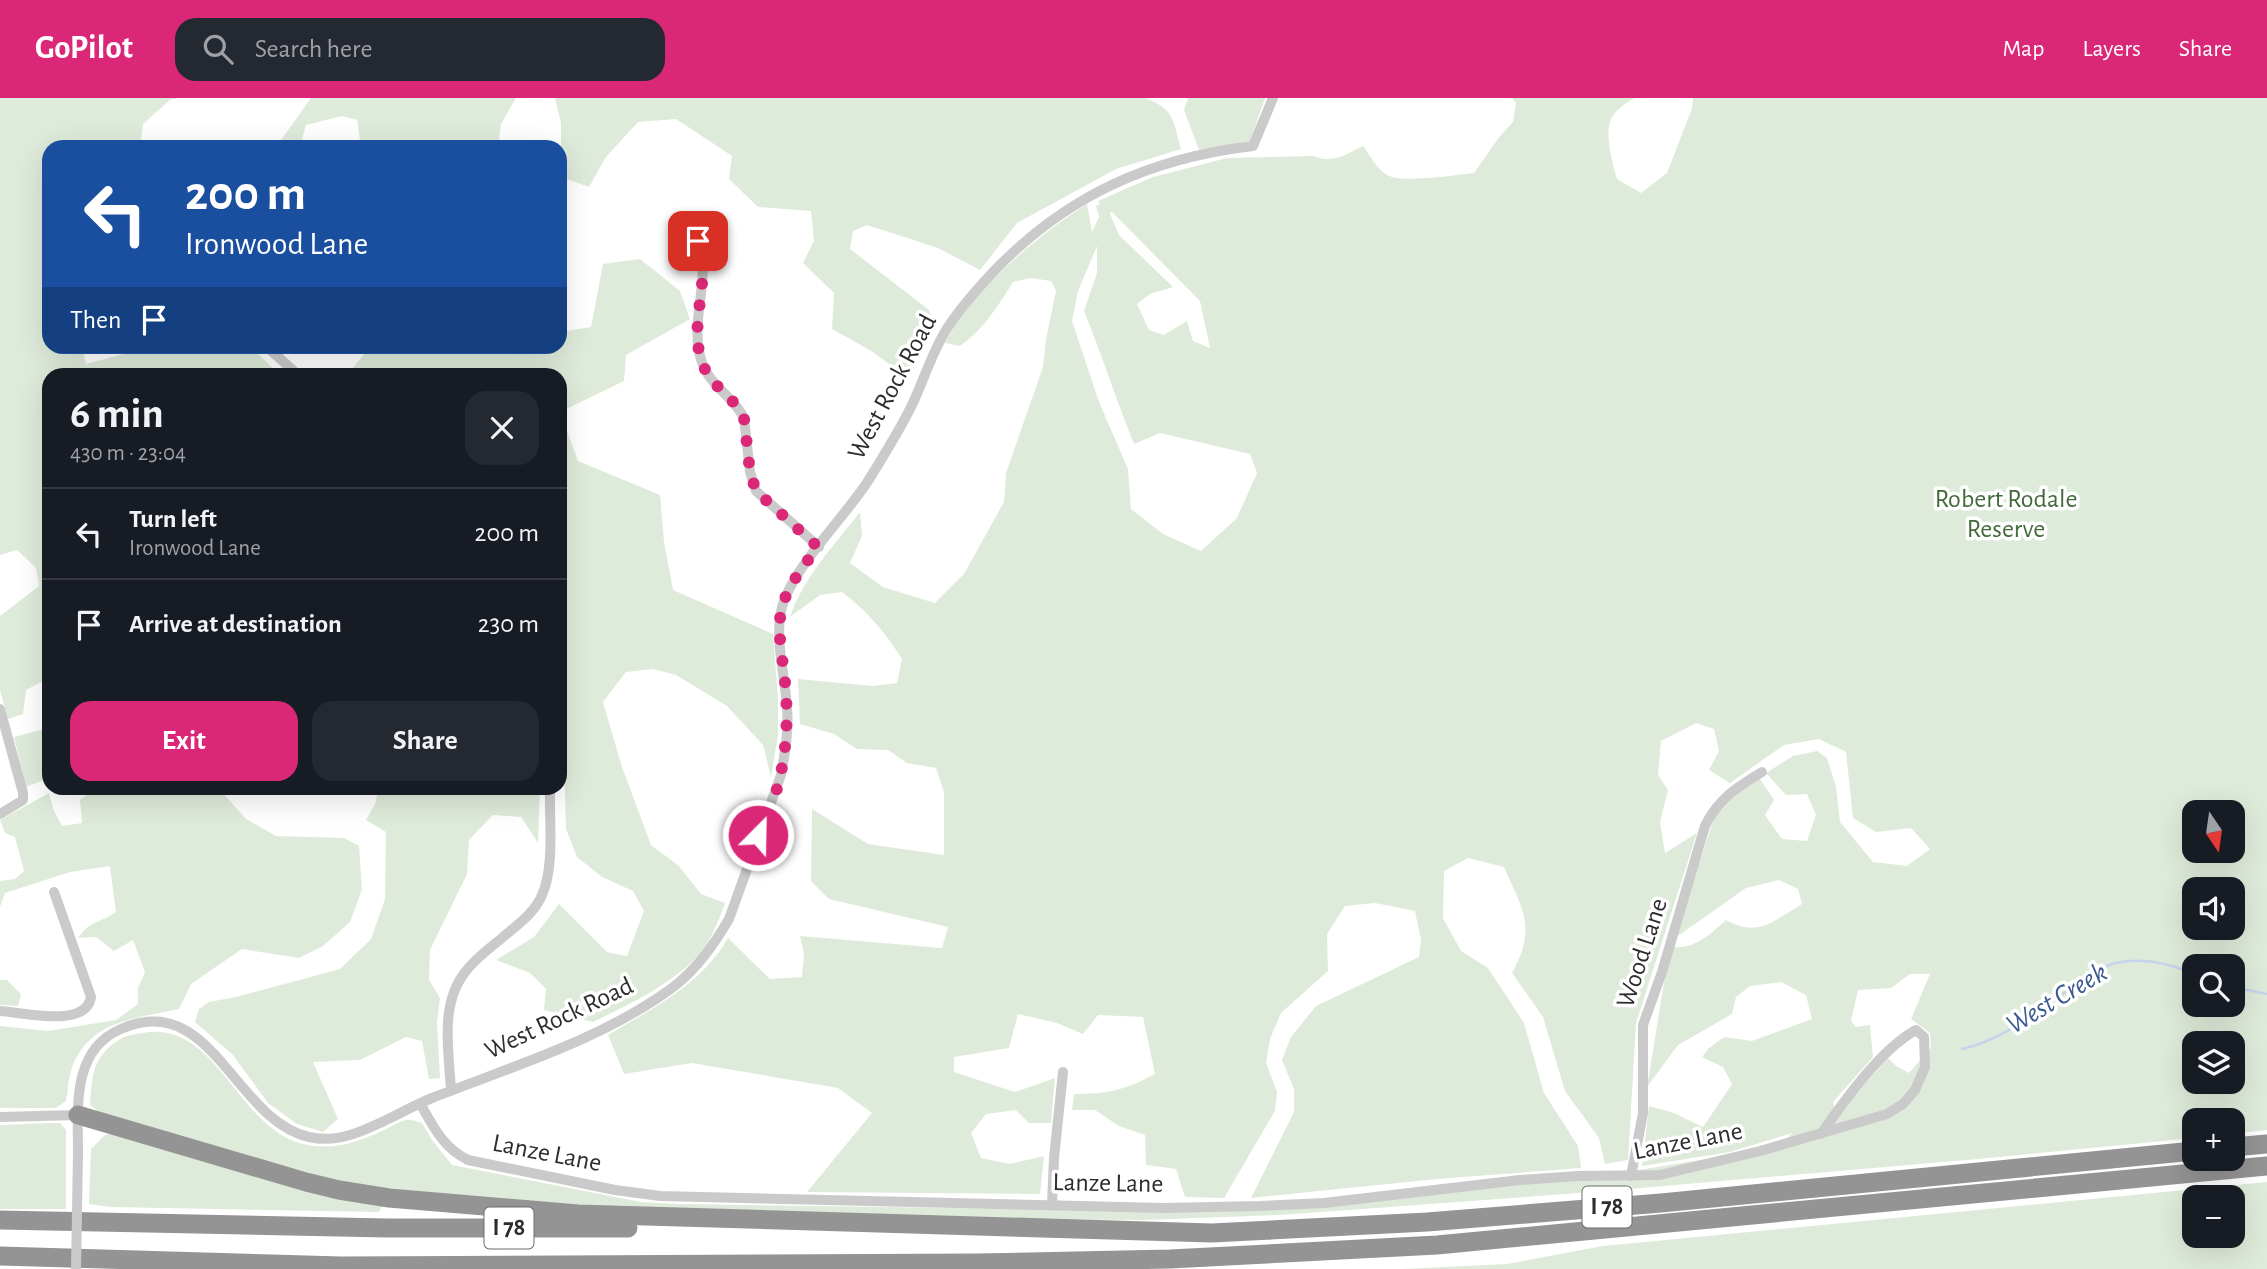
<!DOCTYPE html>
<meta charset="utf-8">
<style>
:root{--surface:#171b24;--page:#242831;--text:#f1f3f6;--muted:#9ea1a6;--line:#363941;--accent:#db2777}
body{margin:0;font-family:"Alegreya Sans",sans-serif;background:var(--page);color:var(--text);height:100vh;display:flex;flex-direction:column;font-size:26px;white-space:nowrap}
*{box-sizing:border-box;margin:0}
p{font-size:23px;color:var(--muted)}
.icon{flex:none;width:38px;height:38px;fill:none;stroke:currentColor;stroke-width:2;stroke-linecap:round;stroke-linejoin:round}
.map{position:relative;flex:1;overflow:hidden}
.panel{position:absolute;left:42px;top:270px;width:525px;height:427px;display:flex;flex-direction:column;background:var(--surface);border-radius:21px;box-shadow:0 7px 28px #0002}
.panel>*{flex:none}
.hud{position:absolute;left:42px;top:42px;width:525px;height:214px;border-radius:21px;box-shadow:0 7px 28px #0002;background:#1a4fa0;color:#fff;overflow:hidden}
.needle{width:46px;rotate:167deg}
.controls{position:absolute;left:2182px;top:702px;display:grid;gap:14px}
.controls a{display:grid;place-items:center;width:63px;height:63px;border-radius:14px;background:var(--surface);box-shadow:0 7px 28px #0002;font-size:35px}
.pin{position:absolute;display:grid;place-items:center;width:60px;height:60px;color:#fff;margin:-30px;border-radius:14px;box-shadow:0 4px 10px #0006}
.me{position:absolute;width:77px;margin:-38px;rotate:23deg;stroke-linejoin:round;filter:drop-shadow(0 0 5px #0008)}
.turn{display:flex;align-items:center;gap:24px;height:147px;padding:0 28px;font-size:32px}
.turn .icon{width:91px;height:91px;stroke-width:2.5}
.turn b{display:block;font-size:49px;line-height:60px}
.then{display:flex;align-items:center;height:66px;padding:0 28px;background:#0003;gap:14px;font-size:26px}
.round{display:grid;place-items:center;flex:none;width:74px;height:74px;border-radius:21px;background:var(--page)}
.summary{display:flex;align-items:center;justify-content:space-between;height:119px;padding:0 28px}
h1{font-size:42px;font-weight:700;line-height:52px}
.button{display:flex;gap:14px;margin-top:auto;padding:14px 28px}
.button a{flex:1;height:80px;border-radius:21px;background:var(--accent);color:#fff;font-size:28px;font-weight:700;line-height:80px;text-align:center}
.button a+a{background:var(--page);color:var(--text)}
ul{padding:0;list-style:none}
li{display:flex;align-items:center;gap:21px;height:91px;padding:0 28px;border-top:2px solid var(--line)}
li div{flex:1}
li b{display:block;font-size:26px}
li em{font-style:normal}
header{display:flex;align-items:center;gap:42px;box-sizing:border-box;height:98px;padding:0 35px;background:var(--accent);color:#fff}
header strong{font-size:33px}
nav{display:flex;gap:38px;margin-inline-start:auto;font-size:24px}
.search{width:490px;height:63px;background:var(--page);display:flex;align-items:center;gap:18px;box-sizing:border-box;padding:0 24px;border-radius:21px;color:var(--muted);font-size:26px}
.map>svg:first-child{display:block}
.green{fill:#dfebda;fill-rule:evenodd}
.lines{fill:none;stroke-linecap:round;stroke-linejoin:round}
.stream{stroke:#c5d3ec;stroke-width:2.5}
.street{stroke:#cacaca;stroke-width:10}
.highway{stroke:#949494;stroke-width:19}
.street-bridge{stroke:#cacaca;stroke-width:10}
.route{stroke:#db2777;stroke-width:12;stroke-dasharray:0 21.6}
.labels{text-anchor:middle;dominant-baseline:central;stroke-width:7;stroke-linejoin:round;paint-order:stroke}
.shield{fill:#fff;stroke:#6c6c6c;stroke-width:2}
.shield-label{font-size:24px;font-weight:bold;fill:#2d2d2d}
.street-label{font-size:26px;fill:#2d2d2d;stroke:#fff}
.park-label{font-size:26px;fill:#44693a;stroke:#fff}
.water-label{font-size:28px;font-style:italic;fill:#3a5990;stroke:#fff}
</style>
<header>
<strong>GoPilot</strong>
<div class="search"><svg class="icon" aria-label="search" viewBox="0 0 24 24"><circle cx="10" cy="10" r="6"/><path d="M15 15l6 6"/></svg>Search here</div>
<nav><a>Map</a><a>Layers</a><a>Share</a></nav>
</header>
<div class="map">
<svg width="2267" height="1171" viewBox="0 0 2267 1171">
<rect width="100%" height="100%" fill="#fff"/>
<!-- green -->
<path class="green" d="M0 0H177L170 2 143 26 140 49H49V248L82 249 86 266 128 255 129 249H251L279 276H49V584L43 583 26 592 23 616 8 621 0 592V518L39 488 36 470 17 452 0 457Z
M311 0H516L501 26 498 49H361L357 22 342 18 306 27 300 49H276Z
M555 0H1145C1175 11 1173 23 1181 51L1116 71 1017 125 980 172 938 150 867 127 853 133 850 151 929 212 935 229 908 280 873 254 832 231 834 195 803 165 814 143 811 113 758 109 729 81 732 58 676 21 638 24 606 59 589 89 561 79V25Z
M1188 0H1265L1250 43 1199 52 1184 12Z
M1512 0H1634C1625 6 1613 13 1610 24 1605 39 1613 67 1617 81L1641 95 1667 75 1692 10 1693 0H2267V1032L2233 1036V1022H2194V1040L1978 1061 1606 1093 1280 1117 1144 1122 981 1121 837 1118 765 1112H633L361 1090 104 1018 90 1007C92 976 93 957 122 940 129 937 136 936 143 935 214 922 236 1023 296 1044 328 1054 353 1046 382 1033 389 1030 399 1023 406 1022 411 1021 418 1024 422 1025L432 1042 452 1067 641 1104 678 1106 1218 1114 1633 1073 1730 1057 1787 1041 1792 1035 1730 1054 1642 1068 1649 1008 1674 1015 1703 1029 1732 986 1723 969 1702 959 1708 951 1724 939 1752 943 1812 921 1806 897 1781 884 1750 888 1736 899 1732 916 1678 947 1647 989 1665 879 1673 849C1696 851 1710 836 1726 822 1759 840 1773 823 1802 806L1798 791 1779 782 1746 790 1675 840 1714 720 1730 699 1760 681 1774 702 1765 717 1782 741 1807 743 1816 717 1807 696 1786 697 1766 675 1793 658 1817 653 1827 660 1836 689 1840 724 1873 764 1907 768 1930 751 1911 730 1876 734 1853 720 1846 654 1819 641 1784 647 1730 685 1709 672 1719 653 1714 631 1696 625 1661 643 1658 677 1668 692 1660 724 1665 755 1697 735 1636 925 1628 1062 1605 1066 1599 1040 1565 993 1543 919 1512 875C1537 829 1523 813 1504 769L1468 760 1444 773 1443 820 1461 853 1488 870 1524 925 1544 995 1578 1048 1581 1070 1437 1081 1251 1100 1294 1014V991L1282 962 1291 939 1316 908 1419 859 1421 842 1415 813 1375 805 1345 808 1327 836 1328 873 1281 915 1270 941 1266 965 1277 994 1275 1013 1224 1100 1185 1099 1176 1071 1146 1067 1145 1037 1119 1028 1095 1012H1072L1074 996C1108 996 1125 992 1155 976L1143 919 1098 917 1083 936 1057 925 1018 916 1009 950 954 959V974L1015 994 1055 980 1051 1025H1029L1016 1012 986 1016 971 1035 981 1060 1010 1066 1044 1058 1040 1096 807 1094 872 1015 838 990 692 965 624 976 608 937C652 911 702 886 728 840L770 881 802 879 804 856 800 838 942 850 948 829 829 801 811 783 812 711 868 746 944 757V694L936 670 907 665 888 652 857 651 834 636 800 626 798 581 873 588 897 585 902 561C886 535 867 513 842 494L820 497 790 519C804 478 834 448 860 414L862 438 850 465 883 489 935 505 964 476 1004 404 1006 375 1043 269 1046 241 1056 193 1051 183 1031 180 1013 184C998 208 983 232 960 248L945 245C971 193 1038 137 1087 106L1092 134 1099 119 1096 108 1100 106 1098 103 1153 79 1227 60 1313 58C1334 66 1344 57 1363 48 1371 59 1379 75 1392 79 1408 84 1457 77 1474 75L1500 38 1513 24 1516 5ZM1111 113 1200 203 1210 250 1193 243 1187 223 1164 237 1149 232 1137 206 1150 196 1173 189 1119 137 1110 116ZM1097 148V175L1084 213C1102 257 1116 302 1134 346L1160 335 1250 356 1257 375 1237 420 1201 453 1163 436 1131 411 1128 371 1099 304 1072 223 1078 193ZM2194 714H2233V752H2194ZM2194 791H2233V830H2194ZM2194 868H2233V906H2194ZM1910 876H1930L1911 921 1930 935 1931 950 1909 975 1896 968 1888 960 1836 1017 1833 1004 1873 959 1870 927 1856 929 1851 923 1858 892 1891 890ZM2194 945H2233V984H2194Z
M640 161 680 193 690 221 626 257 624 283 560 314 578 363 660 397 664 444 673 492 773 536 778 601V637L771 679 763 647 727 608 676 577 653 571 626 574 603 604 622 669 651 747 679 768 701 796 725 805C718 825 709 847 694 862 666 889 628 907 593 924L544 912 546 891 530 875 496 862 534 839 559 806 607 854 627 858 644 813 633 793 602 779 577 759 566 731 563 622 560 616V276H348L370 249 560 248V234L591 229 603 166Z
M49 630V680L26 689 14 639Z
M96 690H221V693L246 721 276 738 344 740 359 748 362 792 350 824 323 848 299 860 242 851 191 886 179 911C133 921 85 923 70 976 68 984 68 994 66 1003L56 1010H0V928L48 933 116 922 138 906V890L145 874 133 842 114 853 96 839 78 840C92 821 99 826 116 814L110 768 70 774 5 795 0 809V783L15 781 24 773 15 739 5 735 0 722 49 695 54 713 62 728 82 725 80 702Z
M378 690H540L538 745 521 719 493 717 469 742 467 776 430 852 429 882 440 900 437 926 440 980 429 981 422 943 406 939 360 962 313 964 338 1021 323 1034 297 1026 268 1005 233 957 195 924 199 911 209 904 236 899 340 871 371 841 385 801 386 734 366 722 376 704Z
M0 882H7L21 896 18 908 0 907Z
M51 1025H60L66 1032V1111H0V1027Z
M112 1036 383 1106 379 1114 110 1109 89 1106 91 1051 105 1037Z
M2267 1084V1171H1403L1507 1166 1603 1148ZM2194 1099H2233V1138H2194Z"/>
<g class="lines">
<!-- stream -->
<path class="stream" d="M2233 889 2267 896
M1962 951C2004 942 2039 912 2074 888 2086 880 2102 868 2116 865 2144 859 2169 865 2194 876"/>
<!-- street -->
<path class="street" d="M698 143C711 179 692 216 699 253 705 288 731 294 744 320L750 374 756 393 819 449
M266 248 297 276
M0 611 23 695V702L0 716
M0 913C22 914 86 931 91 899L54 794
M451 993C449 953 439 906 466 873 476 860 490 850 502 840 517 827 534 816 542 797 555 768 549 721 550 690
M420 1005C433 1028 443 1050 468 1062L615 1092 660 1098 1164 1110 1260 1108 1324 1105 1520 1082 1578 1078 1660 1077 1760 1053 1887 1016 1903 1006 1915 992 1925 969 1924 939 1916 932C1881 951 1844 1003 1821 1036
M0 1019 78 1017
M78 1056C78 1011 71 952 121 931 212 891 234 1022 309 1039 322 1042 337 1041 350 1037 379 1028 405 1011 432 1000 513 968 601 942 672 890 696 872 713 848 729 821L781 677C785 655 789 632 787 609 785 577 774 540 782 509 793 469 845 419 868 383 883 359 898 335 911 309 923 284 931 257 946 232 960 210 978 190 996 171 1068 97 1151 60 1253 48L1273 0
M1631 1078 1643 1015V927L1662 874 1705 728C1718 701 1737 689 1762 674
M1052 1107 1054 1060 1063 974"/>
<!-- highway -->
<path class="highway" d="M78 1017 306 1084 339 1092 389 1100 578 1116 1212 1135 1427 1124 1661 1105 2194 1053
M2233 1049 2267 1046
M0 1122 386 1130H628
M0 1158 341 1168 976 1165 1170 1161 1437 1147 2267 1068"/>
<!-- street-bridge -->
<path class="street-bridge" d="M76 1171 78 1056"/>
</g>
<g class="lines">
<!-- route -->
<path class="route" d="M698 143C711 178 692 216 699 253 705 288 732 294 744 320L750 374 756 393 818 449C805 466 788 487 782 509 776 533 783 560 785 584 790 637 784 690 758 737"/>
</g>
<g class="labels">
<!-- shield labels -->
<g class="shield">
<rect x="1582.5" y="1088.5" width="49" height="41" rx="5"/>
<rect x="484.5" y="1109.5" width="49" height="41" rx="5"/>
</g>
<g class="shield-label">
<text x="1607" y="1109">I 78</text>
<text x="509" y="1130">I 78</text>
</g>
<!-- street labels -->
<g class="street-label">
<text transform="translate(892 289) rotate(-62)">West Rock Road</text>
<text transform="translate(1642 855) rotate(-72)">Wood Lane</text>
<text transform="translate(559 920) rotate(-25)">West Rock Road</text>
<text transform="translate(1688 1043) rotate(-11)">Lanze Lane</text>
<text transform="translate(547 1055) rotate(11)">Lanze Lane</text>
<text transform="translate(1108 1085) rotate(1)">Lanze Lane</text>
</g>
<!-- park labels -->
<g class="park-label">
<text x="2006" y="401">Robert Rodale<tspan x="2006" dy="30">Reserve</tspan></text>
</g>
<!-- water labels -->
<g class="water-label">
<text transform="translate(2057 901) rotate(-31)">West Creek</text>
</g>
</g>
</svg>
<div class="controls">
<a><svg class="needle" viewBox="-14 -14 28 28"><path d="M0-13l5 13h-10z" fill="#e53935"/><path d="M0 13l5-13h-10z" fill="#9ea1a6"/></svg></a>
<a><svg class="icon" aria-label="sound" viewBox="0 0 24 24"><path d="M4 9h4l5-4v14l-5-4H4zM17 9q2 3 0 6"/></svg></a>
<a><svg class="icon" aria-label="search" viewBox="0 0 24 24"><circle cx="10" cy="10" r="6"/><path d="M15 15l6 6"/></svg></a>
<a><svg class="icon" aria-label="layers" viewBox="0 0 24 24"><path d="M12 4l9 5-9 5-9-5zM3 14l9 5 9-5"/></svg></a>
<a>+</a>
<a>−</a>
</div>
<div class="pin" style="left:698px;top:143px;background:#d93025"><svg class="icon" aria-label="arrive" viewBox="0 0 24 24"><path d="M6 21V4h12l-3 4 3 4H6"/></svg></div>
<svg class="me" style="left:758px;top:737px" viewBox="-20 -20 40 40"><circle r="17" fill="#db2777" stroke="#fff" stroke-width="3"/><path d="M0-11L8 9 0 5-8 9z" fill="#fff"/></svg>
<div class="hud">
<div class="turn"><svg class="icon" aria-label="left" viewBox="0 0 24 24"><path d="M17 20v-9H6M10 6l-5 5 5 5"/></svg><div><b>200 m</b>Ironwood Lane</div></div>
<div class="then">Then<svg class="icon" aria-label="arrive" viewBox="0 0 24 24"><path d="M6 21V4h12l-3 4 3 4H6"/></svg></div>
</div>
<section class="panel">
<div class="summary"><div><h1>6 min</h1><p>430 m · 23:04</p></div><a class="round"><svg class="icon" aria-label="close" viewBox="0 0 24 24"><path d="M6 6l12 12M18 6L6 18"/></svg></a></div>
<ul>
<li><svg class="icon" aria-label="left" viewBox="0 0 24 24"><path d="M17 20v-9H6M10 6l-5 5 5 5"/></svg><div><b>Turn left</b><p>Ironwood Lane</p></div><em>200 m</em></li>
<li><svg class="icon" aria-label="arrive" viewBox="0 0 24 24"><path d="M6 21V4h12l-3 4 3 4H6"/></svg><div><b>Arrive at destination</b></div><em>230 m</em></li>
</ul>
<div class="button"><a>Exit</a><a>Share</a></div>
</section>
</div>
